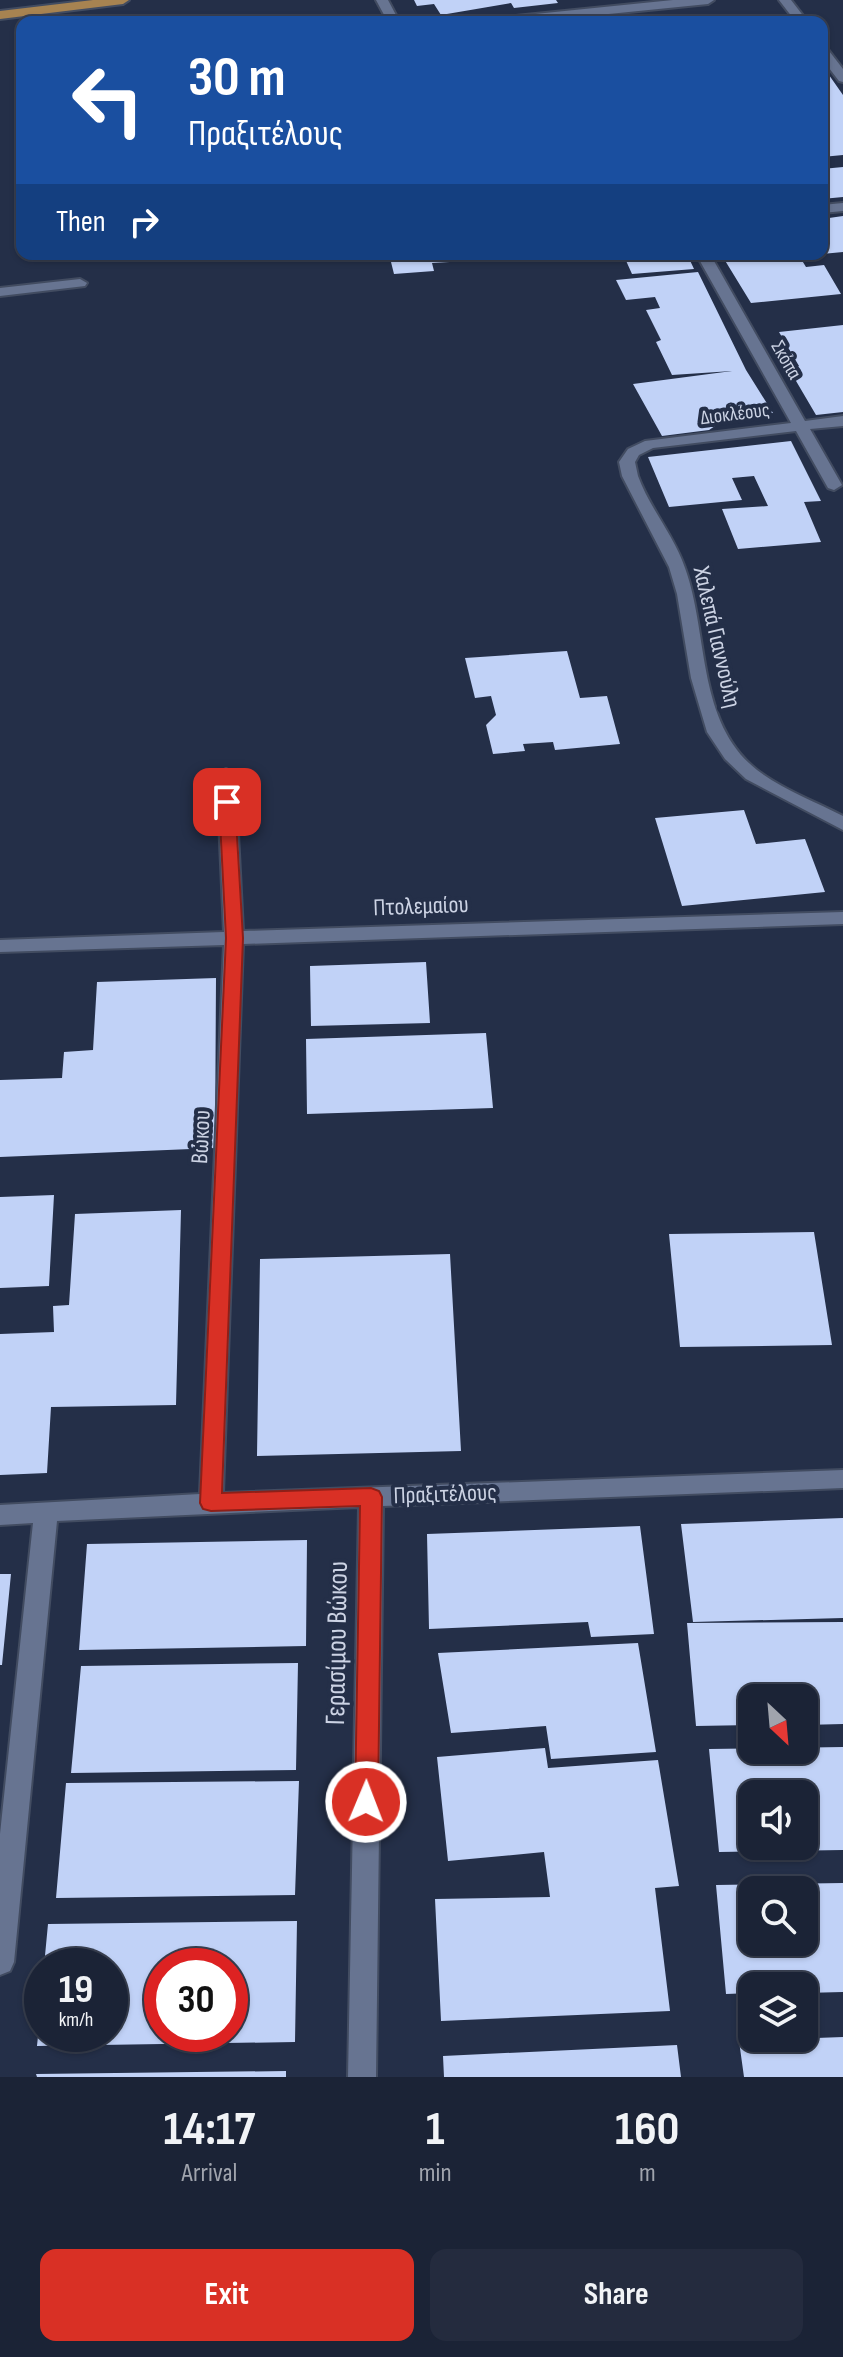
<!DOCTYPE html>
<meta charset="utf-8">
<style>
:root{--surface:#1b2336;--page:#242b3e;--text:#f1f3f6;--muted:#a0a4ad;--line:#394051;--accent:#d93025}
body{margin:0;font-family:"Sofia Sans Condensed",sans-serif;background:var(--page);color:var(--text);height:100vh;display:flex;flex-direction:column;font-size:30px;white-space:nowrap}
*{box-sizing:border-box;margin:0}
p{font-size:26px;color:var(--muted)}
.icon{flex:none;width:44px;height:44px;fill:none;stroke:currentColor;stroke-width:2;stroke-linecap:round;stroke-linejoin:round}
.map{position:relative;height:2077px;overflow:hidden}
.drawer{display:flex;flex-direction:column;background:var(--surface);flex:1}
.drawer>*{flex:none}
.banner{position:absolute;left:16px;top:16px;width:812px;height:244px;border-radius:16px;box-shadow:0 2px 6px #0004,0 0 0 2px var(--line);background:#1a4fa0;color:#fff;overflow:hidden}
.needle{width:52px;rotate:154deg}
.buttons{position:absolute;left:738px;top:1684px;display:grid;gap:16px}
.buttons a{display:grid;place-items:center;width:80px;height:80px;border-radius:16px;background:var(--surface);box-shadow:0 2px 6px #0004,0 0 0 2px var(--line);font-size:40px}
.speed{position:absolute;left:24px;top:1948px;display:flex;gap:16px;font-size:40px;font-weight:700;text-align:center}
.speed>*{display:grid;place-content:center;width:104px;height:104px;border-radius:50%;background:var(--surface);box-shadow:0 2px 6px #0004,0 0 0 2px var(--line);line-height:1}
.speed small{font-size:20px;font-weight:400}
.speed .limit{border:12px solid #d22;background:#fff;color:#111}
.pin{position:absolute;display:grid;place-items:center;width:68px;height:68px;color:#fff;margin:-34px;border-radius:16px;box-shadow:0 4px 12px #0006}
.me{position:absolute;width:88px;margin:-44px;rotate:1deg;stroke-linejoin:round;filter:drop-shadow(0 0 6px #0008)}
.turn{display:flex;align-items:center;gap:28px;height:168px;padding:0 40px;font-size:36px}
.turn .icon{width:104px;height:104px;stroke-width:2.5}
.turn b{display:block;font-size:56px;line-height:68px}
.then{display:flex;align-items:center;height:76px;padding:0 40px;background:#0003;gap:16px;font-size:30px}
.eta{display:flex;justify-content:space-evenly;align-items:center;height:136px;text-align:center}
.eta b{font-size:48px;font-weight:700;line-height:56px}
.button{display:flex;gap:16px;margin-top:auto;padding:16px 40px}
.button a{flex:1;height:92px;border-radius:16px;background:var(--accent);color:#fff;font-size:32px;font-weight:700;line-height:92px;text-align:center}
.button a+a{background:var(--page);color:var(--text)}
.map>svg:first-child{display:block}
.building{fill:#c1d2f7;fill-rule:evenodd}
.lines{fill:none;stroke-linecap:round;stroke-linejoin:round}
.minor-casing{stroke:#424c61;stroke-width:4}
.primary-casing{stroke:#424c61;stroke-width:4}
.minor{fill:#677491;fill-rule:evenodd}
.primary{fill:#a78351;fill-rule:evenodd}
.route{fill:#d93025;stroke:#8d1f18;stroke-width:2}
.labels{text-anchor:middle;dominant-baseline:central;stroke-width:8;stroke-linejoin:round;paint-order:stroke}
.far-street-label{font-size:20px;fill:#ccd3e4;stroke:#242f48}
.street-label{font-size:24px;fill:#ccd3e4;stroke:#242f48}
.near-street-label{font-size:28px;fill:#ccd3e4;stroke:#242f48}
</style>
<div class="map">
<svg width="843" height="2077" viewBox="0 0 843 2077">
<rect width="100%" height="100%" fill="#242f48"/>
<!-- building -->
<path class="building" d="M414 0H556L558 3 514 8 511 3 441 15 434 4 417 6Z
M822 65 843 95V155L822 157Z
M843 167V197L822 199V169Z
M843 216V252L822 254V219Z
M389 254H465L467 261 432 263 434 271 394 274Z
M623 254H687L694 269 632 274Z
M721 254H798L806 267 824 265 841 294 751 303Z
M698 272 746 370 773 413 735 418 737 422 718 424 709 430 662 436 633 384 732 371 672 375 656 342 661 340 646 310 660 308 655 297 626 300 616 280Z
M843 325V412L816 415 789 369 799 366 779 332Z
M791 441 821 501 804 502 821 542 738 549 722 509 768 506 754 476 732 478 742 500 669 507 648 457Z
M567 651 580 698 607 696 620 744 555 750 553 742 523 744 525 751 493 754 486 725 496 715 491 696 475 698 465 658Z
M744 810 756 844 805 839 825 892 682 906 655 818Z
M426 962 430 1023 311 1026 310 966Z
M216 978 215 1148 0 1157V1080L62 1078 64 1052 93 1050 97 982Z
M486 1033 493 1108 307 1114 306 1039Z
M54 1195 49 1286 0 1288V1197Z
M181 1210 176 1405 51 1407 47 1473 0 1475V1334L54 1332 53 1306 69 1305 75 1214Z
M814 1232 832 1345 680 1347 669 1234Z
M450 1254 461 1451 257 1456 260 1259Z
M843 1518V1618L693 1622 681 1524Z
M640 1526 654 1634 591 1637 588 1622 429 1629 427 1534Z
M307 1540 306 1646 79 1650 87 1544Z
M0 1574H11L2 1665H0Z
M843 1622V1724L804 1725V1698H752V1725L696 1726 687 1623Z
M638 1643 656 1752 551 1759 546 1726 451 1733 438 1653Z
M298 1663 296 1770 71 1773 81 1666Z
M843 1747V1850L719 1852 709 1749ZM752 1794H804V1846H752Z
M545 1748 548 1768 658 1760 679 1886 655 1888 670 2011 441 2021 435 1899 550 1897 544 1852 448 1861 437 1757Z
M299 1781 295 1895 56 1898 66 1783Z
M843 1883V1992L804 1993V1986H752V1993L726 1994 716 1885ZM752 1890H804V1942H752Z
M297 1921 295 2042 37 2046 40 2016 42 2034H110V1966H44L48 1924ZM162 1966H230V2034H162Z
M843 2037V2077H744L739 2041Z
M677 2045 681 2077H444L443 2056Z
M286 2071V2077H37L36 2074Z"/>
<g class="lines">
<!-- minor casing -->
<g class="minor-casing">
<path id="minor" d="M376 0H388L397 17 404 22H388Z
M673 0H714L708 4 569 18 571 22H559L557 19 490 22 496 18Z
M779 0H791L808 22H796Z
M822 46 826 47 843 69V82L839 81 822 59Z
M843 203V211L822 213V205Z
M696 254H710L805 421 843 416V426L810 429 842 485 834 490 828 488 796 431 653 448 639 455 635 462 638 476C650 509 674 535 685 568 709 634 696 722 757 770 782 789 816 802 843 816V830L746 779 725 759 707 732 691 678 677 594 669 567 622 476 619 462 628 449 645 441 791 423Z
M80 279 87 283 85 286 0 296V288Z
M226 769 235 775 243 931 843 912V924L243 944 223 1493 843 1470V1488L383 1506 376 2077H348L359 1507 57 1521 14 1962 10 1971 0 1975V1834L33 1523 0 1525V1505L200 1494 224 945 0 952V940L224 932 217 775Z"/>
</g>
<!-- primary casing -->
<g class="primary-casing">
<path id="primary" d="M93 0H129L123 4 0 19V11Z"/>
</g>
<!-- minor -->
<use href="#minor" class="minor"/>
<!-- primary -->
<use href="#primary" class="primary"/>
</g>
<!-- route -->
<path class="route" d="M227 797 235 802 243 938 222 1493 371 1488 379 1491 382 1497 378 1802 375 1810 366 1813 358 1810 355 1802 360 1506 211 1511 203 1509 200 1503 226 938 219 802Z"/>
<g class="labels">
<!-- far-street labels -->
<g class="far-street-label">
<text transform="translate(786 360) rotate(60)">Σκόπα</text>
<text transform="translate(735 414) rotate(-7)">Διοκλέους</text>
</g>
<!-- street labels -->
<g class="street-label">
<text transform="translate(717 637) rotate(77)">Χαλεπά Γιαννούλη</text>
<text transform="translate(421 906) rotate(-2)">Πτολεμαίου</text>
<text transform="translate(201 1137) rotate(-87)">Βώκου</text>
<text transform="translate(445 1494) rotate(-2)">Πραξιτέλους</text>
</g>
<!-- near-street labels -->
<g class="near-street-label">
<text transform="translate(337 1643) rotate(-89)">Γερασίμου Βώκου</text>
</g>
</g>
</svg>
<div class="buttons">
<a><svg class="needle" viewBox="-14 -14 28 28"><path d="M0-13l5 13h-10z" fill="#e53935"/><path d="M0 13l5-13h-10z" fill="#a0a4ad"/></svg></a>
<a><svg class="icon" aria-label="sound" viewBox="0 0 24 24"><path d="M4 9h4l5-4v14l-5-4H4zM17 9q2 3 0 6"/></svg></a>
<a><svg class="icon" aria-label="search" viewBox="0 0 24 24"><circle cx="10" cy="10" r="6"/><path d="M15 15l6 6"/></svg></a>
<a><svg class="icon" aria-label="layers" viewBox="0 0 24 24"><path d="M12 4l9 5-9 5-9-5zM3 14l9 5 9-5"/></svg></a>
</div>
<div class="speed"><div>19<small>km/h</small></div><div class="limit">30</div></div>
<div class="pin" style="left:227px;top:802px;background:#d93025"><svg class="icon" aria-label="arrive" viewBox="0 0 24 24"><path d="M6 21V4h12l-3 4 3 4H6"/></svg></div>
<svg class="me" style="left:366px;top:1802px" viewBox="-20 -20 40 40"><circle r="17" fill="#d93025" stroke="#fff" stroke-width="3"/><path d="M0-11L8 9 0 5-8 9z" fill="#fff"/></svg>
<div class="banner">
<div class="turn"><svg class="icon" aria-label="left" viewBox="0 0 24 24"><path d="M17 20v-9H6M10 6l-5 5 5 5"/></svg><div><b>30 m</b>Πραξιτέλους</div></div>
<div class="then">Then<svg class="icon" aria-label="right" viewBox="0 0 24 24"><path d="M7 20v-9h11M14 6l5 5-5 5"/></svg></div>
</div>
</div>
<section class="drawer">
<div class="eta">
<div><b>14:17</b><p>Arrival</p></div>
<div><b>1</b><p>min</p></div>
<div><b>160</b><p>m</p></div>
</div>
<div class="button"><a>Exit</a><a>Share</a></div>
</section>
